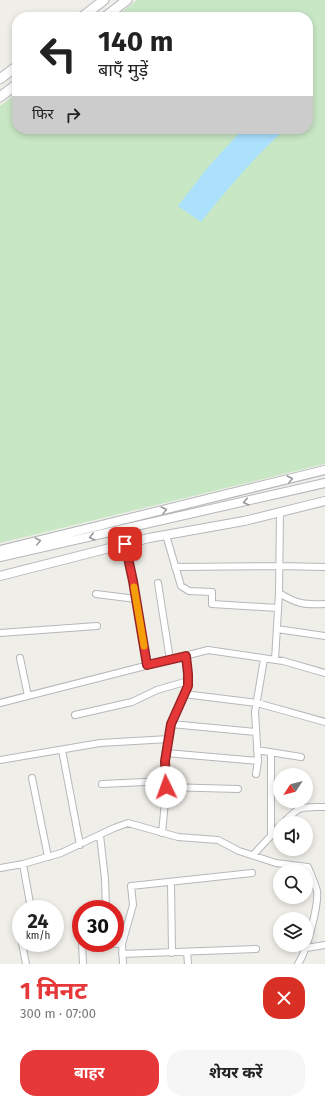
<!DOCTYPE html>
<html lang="hi">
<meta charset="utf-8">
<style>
:root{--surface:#fff;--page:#f6f6f6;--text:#222;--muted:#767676;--accent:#e63839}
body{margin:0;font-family:"Fira Sans","Noto Sans Devanagari",sans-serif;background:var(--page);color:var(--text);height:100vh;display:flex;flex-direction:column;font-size:15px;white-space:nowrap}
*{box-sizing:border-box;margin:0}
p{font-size:13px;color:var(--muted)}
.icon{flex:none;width:22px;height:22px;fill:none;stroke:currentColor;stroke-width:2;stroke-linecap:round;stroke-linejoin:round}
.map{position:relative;height:964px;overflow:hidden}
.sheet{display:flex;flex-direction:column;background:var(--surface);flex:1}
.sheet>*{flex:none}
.banner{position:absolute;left:12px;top:12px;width:301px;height:122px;border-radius:16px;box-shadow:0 2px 6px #0003;background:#fff;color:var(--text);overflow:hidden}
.needle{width:26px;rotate:234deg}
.tools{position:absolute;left:273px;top:768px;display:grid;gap:8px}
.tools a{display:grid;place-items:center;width:40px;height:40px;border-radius:50%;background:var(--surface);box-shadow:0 2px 6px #0003;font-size:20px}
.speed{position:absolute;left:12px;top:900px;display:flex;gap:8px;font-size:20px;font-weight:700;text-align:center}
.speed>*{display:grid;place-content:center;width:52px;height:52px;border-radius:50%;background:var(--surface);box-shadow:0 2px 6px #0003;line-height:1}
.speed small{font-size:10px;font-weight:400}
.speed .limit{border:6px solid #d22;background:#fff;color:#111}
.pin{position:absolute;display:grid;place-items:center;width:34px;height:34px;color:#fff;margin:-17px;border-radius:8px;box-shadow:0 2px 6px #0006}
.me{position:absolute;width:44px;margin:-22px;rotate:357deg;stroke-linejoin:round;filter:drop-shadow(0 0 3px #0008)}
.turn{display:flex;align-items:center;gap:14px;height:84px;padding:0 20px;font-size:18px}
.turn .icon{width:52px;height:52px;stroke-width:2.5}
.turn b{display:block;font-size:28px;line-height:34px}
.then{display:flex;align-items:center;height:38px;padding:0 20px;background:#0003;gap:8px;font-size:15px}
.round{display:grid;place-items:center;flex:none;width:42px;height:42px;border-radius:16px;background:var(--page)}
.overview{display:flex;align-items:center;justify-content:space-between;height:68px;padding:0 20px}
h1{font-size:24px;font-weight:700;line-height:30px;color:var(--accent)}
.primary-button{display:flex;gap:8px;margin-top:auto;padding:8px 20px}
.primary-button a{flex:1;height:46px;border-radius:16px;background:var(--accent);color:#fff;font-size:16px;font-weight:700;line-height:46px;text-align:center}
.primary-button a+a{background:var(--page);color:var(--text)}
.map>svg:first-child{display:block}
.green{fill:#c8e7c5}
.water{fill:#abe1fd}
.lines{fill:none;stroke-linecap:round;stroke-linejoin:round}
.minor-casing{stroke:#b5b8bb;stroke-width:8}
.tertiary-casing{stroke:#b5b8bb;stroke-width:10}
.secondary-casing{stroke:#b4b7bb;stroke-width:11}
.minor{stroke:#fff;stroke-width:6}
.tertiary{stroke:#fff;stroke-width:8}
.secondary{stroke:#fff;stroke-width:9}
.oneway{stroke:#979a9c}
.route-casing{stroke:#962425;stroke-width:10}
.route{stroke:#e63839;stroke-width:7}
.slow{stroke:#f59e0b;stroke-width:7}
</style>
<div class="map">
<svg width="325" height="964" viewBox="0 0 325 964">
<rect width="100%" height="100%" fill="#f0eee8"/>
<!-- green -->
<path class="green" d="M137 0H325V464L0 543V106L17 93V129H308V17H115Z"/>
<!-- water -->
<path class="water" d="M243 129H285C254 158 228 188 201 222L178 206 209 166Z"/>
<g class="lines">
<!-- minor casing -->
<g class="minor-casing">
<path id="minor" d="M166 535 181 586 189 591 212 592V604L278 608
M125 544 133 581 147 665
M175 567 279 566 325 567
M158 583 170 660
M279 593C297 604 304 605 325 604
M96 594 136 599
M277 629 325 636
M0 633 97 626
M20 658 28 696
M275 660 279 593 280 512
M184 694 257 703 325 722
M0 703 208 650 283 661 325 673
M75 715 132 702 157 690 188 681
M171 724 256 732
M62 750 80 845
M257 750 301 757
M271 752V835
M166 753 258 761
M0 760 100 743 169 739
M256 774 258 761 255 712 264 659
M32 778 48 857
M102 784 166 781
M166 787 238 789
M283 823C301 805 300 807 325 807
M162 833 166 791 165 761 171 724 188 686V674L186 656
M100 835 105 879 106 909
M253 855 280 826
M23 864 31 909
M0 868 23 864 61 853 114 828 128 823 178 837 218 840 239 851 276 863 308 867C311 875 315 883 317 891 319 905 306 953 298 964
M171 882 172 953
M22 943 26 964
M82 943 83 964
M100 943 122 944
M82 944H100
M306 948 325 945
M187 952 188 964
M122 954 256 949
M123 964 122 944 133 905 131 886 252 873"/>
</g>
<!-- tertiary casing -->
<g class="tertiary-casing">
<path id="tertiary" d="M0 550 325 470
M0 557 325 483
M0 576 149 538 244 521 325 501"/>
</g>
<!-- secondary casing -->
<g class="secondary-casing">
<path id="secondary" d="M82 17 104 0
M105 17 127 0
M0 79 17 66
M0 97 17 84"/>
</g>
<!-- minor -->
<use href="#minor" class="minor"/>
<!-- tertiary -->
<use href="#tertiary" class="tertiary"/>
<!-- secondary -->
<use href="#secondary" class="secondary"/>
</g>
<!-- one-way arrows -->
<defs><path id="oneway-chevron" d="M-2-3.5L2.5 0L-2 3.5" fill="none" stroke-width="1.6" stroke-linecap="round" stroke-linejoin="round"/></defs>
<g class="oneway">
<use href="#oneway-chevron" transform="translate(290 479) rotate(-14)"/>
<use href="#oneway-chevron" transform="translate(246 502) rotate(167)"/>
<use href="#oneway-chevron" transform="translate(164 510) rotate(-14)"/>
<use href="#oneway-chevron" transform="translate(92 537) rotate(167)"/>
<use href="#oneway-chevron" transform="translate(38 541) rotate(-14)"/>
</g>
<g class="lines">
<!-- route casing -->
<g class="route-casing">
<path id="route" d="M125 544 133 581 147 665 186 656 188 674V686L171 724 165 761 166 787"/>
</g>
<!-- route -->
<use href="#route" class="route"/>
<!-- slow -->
<path class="slow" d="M134 587 144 646"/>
</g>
</svg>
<div class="tools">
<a><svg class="needle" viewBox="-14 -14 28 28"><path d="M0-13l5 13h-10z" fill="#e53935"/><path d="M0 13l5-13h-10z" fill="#767676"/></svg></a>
<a><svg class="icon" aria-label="sound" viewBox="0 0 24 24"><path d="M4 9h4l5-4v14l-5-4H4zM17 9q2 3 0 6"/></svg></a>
<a><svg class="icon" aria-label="search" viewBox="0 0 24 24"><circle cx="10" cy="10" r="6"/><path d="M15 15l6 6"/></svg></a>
<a><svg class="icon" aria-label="layers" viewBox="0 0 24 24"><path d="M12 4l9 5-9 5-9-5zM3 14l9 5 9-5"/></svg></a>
</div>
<div class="speed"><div>24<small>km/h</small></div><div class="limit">30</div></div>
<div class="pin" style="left:125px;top:544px;background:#d93025"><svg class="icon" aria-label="arrive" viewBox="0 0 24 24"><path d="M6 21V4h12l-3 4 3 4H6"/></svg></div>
<svg class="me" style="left:166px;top:787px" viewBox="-20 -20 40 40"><circle r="19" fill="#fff"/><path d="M0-13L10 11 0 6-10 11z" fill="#e63839"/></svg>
<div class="banner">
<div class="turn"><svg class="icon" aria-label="left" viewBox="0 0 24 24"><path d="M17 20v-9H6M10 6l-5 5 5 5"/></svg><div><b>140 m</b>बाएँ मुड़ें</div></div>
<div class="then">फिर<svg class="icon" aria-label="right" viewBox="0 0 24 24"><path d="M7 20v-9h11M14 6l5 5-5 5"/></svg></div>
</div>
</div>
<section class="sheet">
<div class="overview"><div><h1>1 मिनट</h1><p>300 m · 07:00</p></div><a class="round" style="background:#d93025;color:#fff"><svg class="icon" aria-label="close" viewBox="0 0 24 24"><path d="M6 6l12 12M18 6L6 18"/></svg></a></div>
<div class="primary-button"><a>बाहर</a><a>शेयर करें</a></div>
</section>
